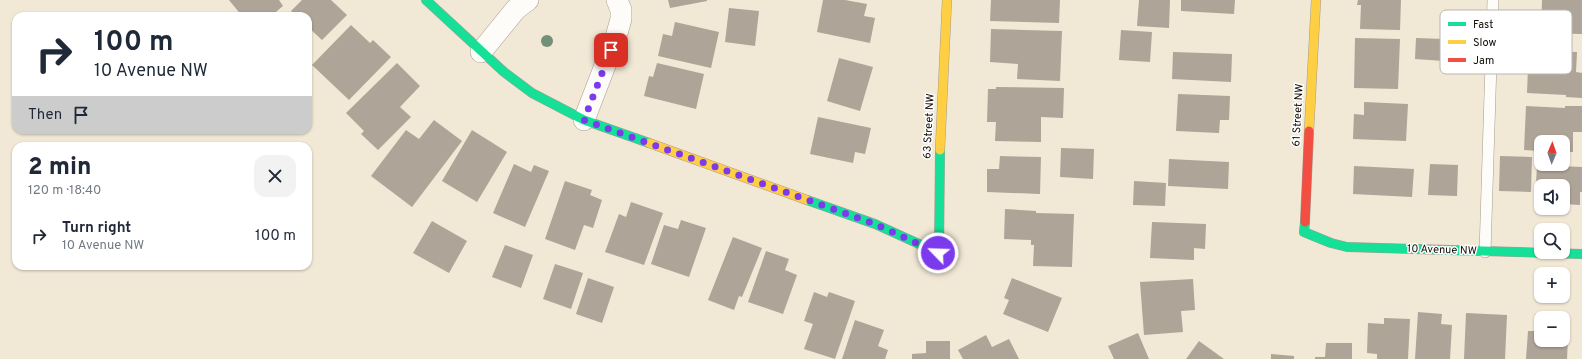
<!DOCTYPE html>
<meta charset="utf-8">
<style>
:root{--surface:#fff;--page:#f2f2f3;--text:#1f2937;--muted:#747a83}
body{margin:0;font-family:Overpass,sans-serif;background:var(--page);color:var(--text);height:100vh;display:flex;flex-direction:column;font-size:15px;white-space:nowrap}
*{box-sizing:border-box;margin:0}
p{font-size:13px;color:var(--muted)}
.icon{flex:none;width:22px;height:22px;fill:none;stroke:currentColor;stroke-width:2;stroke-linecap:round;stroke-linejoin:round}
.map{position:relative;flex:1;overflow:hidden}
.sheet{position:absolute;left:12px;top:142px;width:300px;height:128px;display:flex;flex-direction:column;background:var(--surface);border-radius:12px;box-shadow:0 1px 3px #0004}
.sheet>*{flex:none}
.hud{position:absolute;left:12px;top:12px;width:300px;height:122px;border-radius:12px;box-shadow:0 1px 3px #0004;background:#fff;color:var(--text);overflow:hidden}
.needle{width:26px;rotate:2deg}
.buttons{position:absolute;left:1534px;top:135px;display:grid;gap:8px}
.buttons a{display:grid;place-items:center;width:36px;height:36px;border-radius:8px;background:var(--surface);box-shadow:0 1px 3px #0004;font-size:20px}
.pin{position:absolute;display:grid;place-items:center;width:34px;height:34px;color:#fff;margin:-17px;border-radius:8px;box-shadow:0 2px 6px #0006}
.me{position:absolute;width:44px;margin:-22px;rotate:294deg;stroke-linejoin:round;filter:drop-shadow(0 0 3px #0008)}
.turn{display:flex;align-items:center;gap:14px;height:84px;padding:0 16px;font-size:18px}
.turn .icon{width:52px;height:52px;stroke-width:2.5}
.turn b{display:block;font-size:28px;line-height:34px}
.then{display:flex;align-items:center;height:38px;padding:0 16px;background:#0003;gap:8px;font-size:15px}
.round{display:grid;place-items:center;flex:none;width:42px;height:42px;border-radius:12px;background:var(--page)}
.summary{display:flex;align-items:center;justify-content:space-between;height:68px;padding:0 16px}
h1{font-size:24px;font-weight:800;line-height:30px}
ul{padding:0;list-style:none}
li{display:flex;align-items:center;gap:12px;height:52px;padding:0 16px}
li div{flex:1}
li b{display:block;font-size:15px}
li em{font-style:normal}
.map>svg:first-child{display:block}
.building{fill:#aea498;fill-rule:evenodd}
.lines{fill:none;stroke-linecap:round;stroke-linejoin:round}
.lane-casing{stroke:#a59d90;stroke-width:12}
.street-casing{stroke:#a59d90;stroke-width:22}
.fast-casing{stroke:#a59d90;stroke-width:10}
.slow-casing{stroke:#a59d90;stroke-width:10}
.jam-casing{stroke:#a59d90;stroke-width:10}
.lane{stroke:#fdfcf9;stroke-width:11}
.street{stroke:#fdfcf9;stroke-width:21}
.fast{stroke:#16e098;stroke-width:9}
.slow{stroke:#ffcf43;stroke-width:9}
.jam{stroke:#f24e42;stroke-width:9}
.tree{fill:#719077}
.route{stroke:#7c3aed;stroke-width:7;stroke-dasharray:0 12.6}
.labels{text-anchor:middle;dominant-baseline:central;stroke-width:3;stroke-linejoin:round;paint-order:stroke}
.street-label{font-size:11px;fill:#100a02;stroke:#fff}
.key{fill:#fff;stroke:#b7b6b3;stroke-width:1}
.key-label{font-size:11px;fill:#100a02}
</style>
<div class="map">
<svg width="1582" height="359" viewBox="0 0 1582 359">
<rect width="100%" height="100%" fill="#f2e8d6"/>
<!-- building -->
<path class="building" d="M229 0H279L283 6 271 16H242Z
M302 0H331L347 15 322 40 308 27V16H297L291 11Z
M668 0H707V1L670 8Z
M823 0H845L867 4 864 16 875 18 870 43 817 32Z
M991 0H1060L1059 23 990 21Z
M1139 0H1170L1169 28 1137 26Z
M1181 0H1235L1234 14 1181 11Z
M1358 0H1401L1400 30 1360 29 1361 5H1357Z
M1542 0H1582V34L1541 33Z
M729 8 759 11 755 46 725 42Z
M675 22 719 32 711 68 658 56 663 34 672 36Z
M351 25 370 43 373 40 391 57 349 100 312 65Z
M991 29 1062 31 1060 81 1017 79 1018 64 990 62Z
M1121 30 1152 32 1150 62 1119 60Z
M1355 38 1400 39 1398 89 1354 88Z
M1416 38 1444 39V61L1415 59Z
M1532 50 1577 52 1576 72 1582 73V98L1566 97V95L1527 93 1528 67H1531Z
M1173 52 1232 54 1231 82 1172 79Z
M839 58 873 67 860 111 827 101Z
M397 63 420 86 400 107 411 117 378 150 361 134 364 131 346 113Z
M657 63 704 74 696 109 644 96 649 76 653 77Z
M996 87 1064 88 1063 118 1041 117V142L995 141 996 122H987L988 89H996Z
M1178 94 1230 96 1229 120H1220L1219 133 1176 131Z
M1364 102 1408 104 1406 141 1353 139 1354 114 1364 115Z
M1526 106 1565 108V106H1582V132H1573V152H1563V142H1541V151L1524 150Z
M818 117 871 128 865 154 855 152 853 163 810 154Z
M434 120 462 141 412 207 371 176 406 130 419 139Z
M472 130 507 152 477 202 442 181Z
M1061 148 1094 149 1093 179 1060 177Z
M1000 156 1041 157 1040 194 987 192V169H999Z
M1500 156 1532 157 1531 192 1499 191Z
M1169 159 1229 162 1228 189 1168 186Z
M514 164 531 172 534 165 549 171 525 227 493 213Z
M1430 164 1458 165 1457 196 1428 195Z
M1537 165 1582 167V192H1580V205L1563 204V186H1541V203H1535Z
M1354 166 1414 169 1412 197 1353 194Z
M565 181 592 190 590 195 602 200 593 228 584 225 575 250 545 239Z
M1134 181 1166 183 1165 206 1133 205Z
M631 202 663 213 644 265 605 252 619 214 626 217Z
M1005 209 1036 211V213L1074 214 1072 267 1033 266 1034 245H1031V240L1004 239Z
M681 220 706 228 689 277 651 264 664 225 678 229Z
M432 221 467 241 449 273 413 253Z
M1152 222 1206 224 1205 249 1194 248V260L1150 258Z
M733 237 762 248 742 297 739 296 734 310 708 300Z
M505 245 533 255 521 288 492 277Z
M766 251 789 259 785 270 797 275 783 314 748 302Z
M555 264 583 273 571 309 543 299Z
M588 278 614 287 602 323 576 314Z
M1012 278 1062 298 1048 332 1003 314 1009 300 1004 298Z
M1193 279 1195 310 1181 311 1183 332 1144 335 1140 282Z
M814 292 827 297 829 292 855 301 835 359 804 349 813 324 804 321Z
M1418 312 1442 314 1441 324 1452 325 1450 359H1415Z
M1466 313 1507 315 1505 359H1464Z
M1535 314 1569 316 1567 359H1526L1528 331H1534ZM1541 318H1563V340H1541Z
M1384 318 1410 319 1408 359H1377V354L1367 353 1368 323 1384 324Z
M855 320 884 330 878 346 888 350 885 359H842Z
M1138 333 1149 359H1114L1108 346Z
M986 335 992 347 1009 339 1019 359H963L958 350Z
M926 341H950V359H912V354L926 353Z
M1199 341 1224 359H1186Z
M1326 343H1352V359H1315V357H1325Z
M1271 354 1294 356V359H1271Z"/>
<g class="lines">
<!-- lane casing -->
<g class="lane-casing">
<path id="lane" d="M1485 252 1493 0"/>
</g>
<!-- street casing -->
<g class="street-casing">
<path id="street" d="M481 52 516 9 528 0
M584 120 616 37 621 19V10L617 0"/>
</g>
<!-- fast casing -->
<g class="fast-casing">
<path id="fast" d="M426 0 504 72 532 93 584 120 649 143
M807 200 875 224 939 253 940 150
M1305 222 1304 232 1331 243 1347 247 1582 254"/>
</g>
<!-- slow casing -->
<g class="slow-casing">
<path id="slow" d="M1309 131 1316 0
M649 143 807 200
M940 150 947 0"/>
</g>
<!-- jam casing -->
<g class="jam-casing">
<path id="jam" d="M1305 222 1309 131"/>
</g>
<!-- lane -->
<use href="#lane" class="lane"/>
<!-- street -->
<use href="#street" class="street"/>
<!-- fast -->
<use href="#fast" class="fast"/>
<!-- slow -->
<use href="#slow" class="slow"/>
<!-- jam -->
<use href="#jam" class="jam"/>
</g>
<!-- trees -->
<circle class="tree" cx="547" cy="41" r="6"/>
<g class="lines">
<!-- route -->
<path class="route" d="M611 50 584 120 875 224 938 253"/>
</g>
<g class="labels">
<!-- street labels -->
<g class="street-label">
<text transform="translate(1298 115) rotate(-87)">61 Street NW</text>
<text transform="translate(929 126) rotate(-87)">63 Street NW</text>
<text transform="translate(1442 250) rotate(2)">10 Avenue NW</text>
</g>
</g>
<!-- legend -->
<rect x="1440" y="10" width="132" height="64" rx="6" class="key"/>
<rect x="1448" y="22" width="18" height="4" fill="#16e098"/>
<rect x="1448" y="40" width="18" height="4" fill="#ffcf43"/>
<rect x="1448" y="58" width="18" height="4" fill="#f24e42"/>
<g class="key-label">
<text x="1473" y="28">Fast</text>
<text x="1473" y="46">Slow</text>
<text x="1473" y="64">Jam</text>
</g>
</svg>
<div class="buttons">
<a><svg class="needle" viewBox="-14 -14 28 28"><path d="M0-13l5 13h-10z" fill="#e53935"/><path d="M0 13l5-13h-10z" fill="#747a83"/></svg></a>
<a><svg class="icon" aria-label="sound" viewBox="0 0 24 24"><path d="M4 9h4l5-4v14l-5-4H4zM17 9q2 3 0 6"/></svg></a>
<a><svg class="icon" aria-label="search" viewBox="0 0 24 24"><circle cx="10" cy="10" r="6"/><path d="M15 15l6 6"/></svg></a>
<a>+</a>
<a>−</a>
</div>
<div class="pin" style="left:611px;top:50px;background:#d93025"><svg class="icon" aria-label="arrive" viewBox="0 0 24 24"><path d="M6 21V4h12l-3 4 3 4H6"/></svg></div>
<svg class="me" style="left:938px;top:253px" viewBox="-20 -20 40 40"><circle r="17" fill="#7c3aed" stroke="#fff" stroke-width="3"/><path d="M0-11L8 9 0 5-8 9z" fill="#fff"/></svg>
<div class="hud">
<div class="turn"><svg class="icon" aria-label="right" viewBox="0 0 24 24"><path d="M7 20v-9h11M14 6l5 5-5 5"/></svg><div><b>100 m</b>10 Avenue NW</div></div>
<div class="then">Then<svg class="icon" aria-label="arrive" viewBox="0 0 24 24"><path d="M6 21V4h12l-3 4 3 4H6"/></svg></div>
</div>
<section class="sheet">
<div class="summary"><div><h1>2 min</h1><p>120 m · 18:40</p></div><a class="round"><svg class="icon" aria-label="close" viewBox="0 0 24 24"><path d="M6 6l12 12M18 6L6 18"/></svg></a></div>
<ul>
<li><svg class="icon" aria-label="right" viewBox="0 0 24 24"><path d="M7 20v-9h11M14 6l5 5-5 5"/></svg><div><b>Turn right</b><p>10 Avenue NW</p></div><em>100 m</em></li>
</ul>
</section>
</div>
